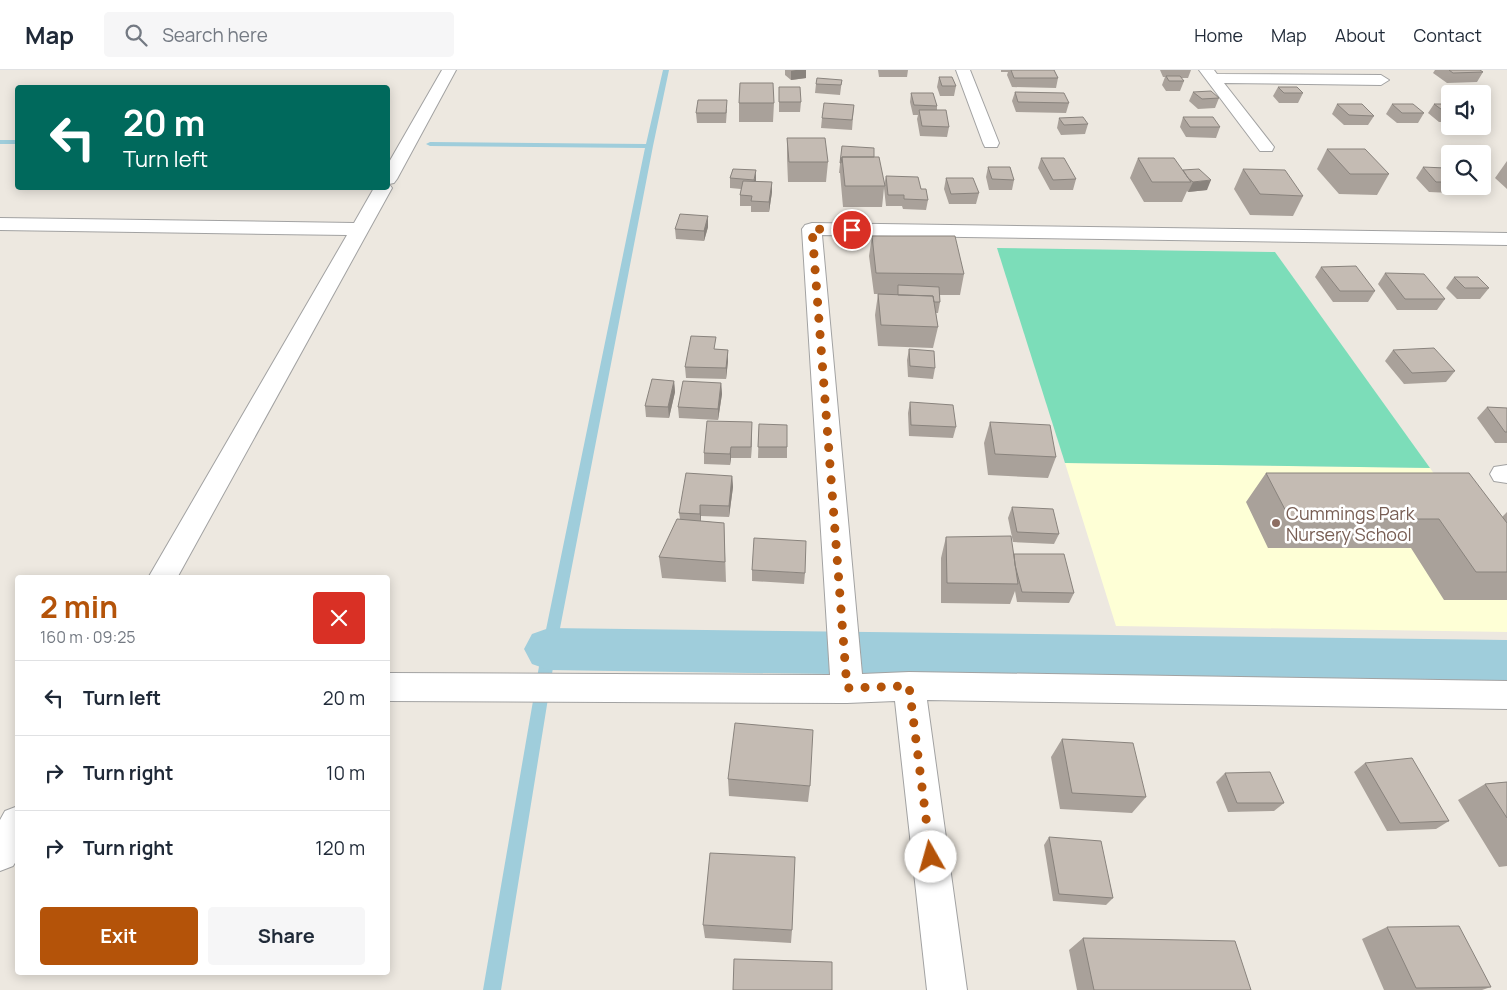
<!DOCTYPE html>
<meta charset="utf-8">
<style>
:root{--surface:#fff;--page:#f6f6f7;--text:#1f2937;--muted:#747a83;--line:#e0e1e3;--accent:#b45309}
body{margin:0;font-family:Manrope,sans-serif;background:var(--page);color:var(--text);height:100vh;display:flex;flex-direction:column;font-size:19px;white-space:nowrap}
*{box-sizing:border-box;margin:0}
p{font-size:16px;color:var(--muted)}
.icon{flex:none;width:28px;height:28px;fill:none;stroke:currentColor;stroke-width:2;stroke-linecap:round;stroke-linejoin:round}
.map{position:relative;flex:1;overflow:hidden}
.panel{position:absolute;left:15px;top:505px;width:375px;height:400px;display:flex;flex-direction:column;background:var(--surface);border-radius:5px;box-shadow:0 2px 12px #0003}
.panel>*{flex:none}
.top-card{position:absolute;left:15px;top:15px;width:375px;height:105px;border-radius:5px;box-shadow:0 2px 12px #0003;background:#00695c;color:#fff;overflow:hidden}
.tools{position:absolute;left:1441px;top:15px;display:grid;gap:10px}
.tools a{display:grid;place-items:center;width:50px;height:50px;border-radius:5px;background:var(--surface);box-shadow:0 2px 12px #0003;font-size:25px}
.pin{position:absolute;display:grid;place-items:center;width:42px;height:42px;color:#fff;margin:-21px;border:2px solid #fff;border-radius:50%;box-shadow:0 1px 5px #0007}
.me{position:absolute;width:55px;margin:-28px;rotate:353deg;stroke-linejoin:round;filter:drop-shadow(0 0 4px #0008)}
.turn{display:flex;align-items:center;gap:18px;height:105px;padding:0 25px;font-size:22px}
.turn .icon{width:65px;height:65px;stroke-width:2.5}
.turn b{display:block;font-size:35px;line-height:42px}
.round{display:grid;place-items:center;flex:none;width:52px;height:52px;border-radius:5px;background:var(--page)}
.overview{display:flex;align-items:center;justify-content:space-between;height:85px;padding:0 25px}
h1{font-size:30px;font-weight:700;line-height:38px;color:var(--accent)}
.cta{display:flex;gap:10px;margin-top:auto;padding:10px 25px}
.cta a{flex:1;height:58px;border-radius:5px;background:var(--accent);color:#fff;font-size:20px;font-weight:700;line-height:58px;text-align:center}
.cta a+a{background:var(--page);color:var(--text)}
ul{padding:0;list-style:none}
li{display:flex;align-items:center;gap:15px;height:75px;padding:0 25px;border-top:1px solid var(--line)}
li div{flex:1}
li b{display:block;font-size:19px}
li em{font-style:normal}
header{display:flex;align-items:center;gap:30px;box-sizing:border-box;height:70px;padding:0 25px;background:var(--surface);border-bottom:1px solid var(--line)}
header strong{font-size:24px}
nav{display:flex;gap:28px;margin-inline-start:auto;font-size:18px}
.search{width:350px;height:45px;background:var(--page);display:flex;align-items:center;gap:12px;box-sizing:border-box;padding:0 18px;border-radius:5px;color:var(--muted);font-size:19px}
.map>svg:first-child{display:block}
.education{fill:#feffd6}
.pitch{fill:#7cddb9}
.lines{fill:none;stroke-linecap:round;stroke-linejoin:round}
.stream{fill:#9fcddb;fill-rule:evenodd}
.canal{fill:#9fcddb;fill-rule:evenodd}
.street-casing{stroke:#a2a2a2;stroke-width:2}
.street{fill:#fff;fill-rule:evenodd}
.wall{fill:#a9a19a}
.shaded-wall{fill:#89837d}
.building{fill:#c4bbb3;stroke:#89837d}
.route{stroke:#b45309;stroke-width:9;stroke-dasharray:0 16.2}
.education-dot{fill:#8d6e63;stroke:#fff;stroke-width:2}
.labels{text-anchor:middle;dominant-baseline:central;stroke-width:5;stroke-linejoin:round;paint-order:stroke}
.education-label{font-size:18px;fill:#785e54;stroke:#fff;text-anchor:start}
</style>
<header>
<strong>Map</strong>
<div class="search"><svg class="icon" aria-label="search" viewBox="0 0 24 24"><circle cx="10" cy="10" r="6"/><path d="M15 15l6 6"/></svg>Search here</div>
<nav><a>Home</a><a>Map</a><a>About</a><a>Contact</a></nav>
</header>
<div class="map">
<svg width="1507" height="920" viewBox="0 0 1507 920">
<rect width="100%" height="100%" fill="#ede8e0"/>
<!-- education -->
<path class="education" d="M1065 393 1430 398 1507 509V562L1116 556Z"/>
<!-- pitch -->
<path class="pitch" d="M997 178 1275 182 1430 398 1065 393Z"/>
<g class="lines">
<!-- stream -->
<path class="stream" d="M663 0H669L653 76 556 579 501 920H483L542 579 645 78 430 76 426 74 430 72 646 74Z
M0 70H18V74H0Z"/>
<!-- canal -->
<path class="canal" d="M549 558 1507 570V614L549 600 532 594 524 579 532 564Z"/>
<!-- street casing -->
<g class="street-casing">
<path id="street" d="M442 0H456L397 109 394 113 389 114 392 118 177 508H148L347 165 0 160V148L354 153 374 118H388V94Z
M956 0H970L999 73 997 77H985L983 73Z
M1199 0H1214L1217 4 1381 5 1389 10 1381 15 1224 13 1274 77 1272 81H1260Z
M812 153 1507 163V175L822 165 862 604 909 602 1507 611V639L927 630 967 920H927L895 631 847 633 388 631V603L830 605 802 159 805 155Z
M1507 395V413L1494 411 1490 404 1494 397Z
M18 736V788L13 796 0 801V750L5 741Z"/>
</g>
<!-- street -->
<use href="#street" class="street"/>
</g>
<!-- wall -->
<path class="wall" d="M785 0H806V8L791 10 785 5Z
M878 0H908L907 7H879Z
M1001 0H1054L1058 8 1056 18 1012 17 1007 5 1008 2H1001Z
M1160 0H1191L1188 8H1181L1184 11 1180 21H1166L1162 15 1165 7H1163Z
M1435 0H1480L1483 2 1477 12 1447 13 1433 3Z
M939 7 956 16 954 26H940L937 17Z
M842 10 840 25 815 23 816 14Z
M779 17 801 32 800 42H779Z
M1278 17 1303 23 1298 33H1279L1273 26Z
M1015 22 1069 33 1066 43 1016 42 1012 31Z
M1193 22 1219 28 1215 38 1198 39 1189 31Z
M911 23 937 36V40L949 57 947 67 920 66 917 49 918 45H913L910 32Z
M739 33H774L773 52H739Z
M1337 34 1374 46 1368 55H1344L1332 44Z
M1392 34 1424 43 1418 53H1397L1386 44Z
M1434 34H1450V52H1439L1428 43Z
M854 35 852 60 821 58 822 48Z
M727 39 726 53H697L696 43Z
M1183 47 1220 57 1216 68 1186 67 1180 57Z
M1059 48 1088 54 1085 64 1061 65 1057 58Z
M787 68 828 92 826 112H788L787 88Z
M842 76 874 87 884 115 886 106 921 119 928 130 926 140 903 139 902 136H886L884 118 882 137H843L840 103H839Z
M1327 79 1389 104 1377 125 1339 124 1317 99Z
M1041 88 1076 109 1073 120H1050L1038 98Z
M1138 88 1183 100 1207 120 1188 122 1187 121 1182 132H1144L1130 108Z
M1507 91V119L1495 108Z
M988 97 1014 110 1012 120H989L986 107Z
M1423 97 1450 103V116H1456L1452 123 1429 122 1416 108Z
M733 99 756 111 772 112V122L769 142H751V136H740V125L741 119 730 118V108Z
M1243 99 1303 126 1293 146 1250 145 1234 119Z
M946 108 979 123 976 134H949L944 119Z
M708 146V157L704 171 676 169 675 159Z
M872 166 964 204 960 225H940V232L938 243H936L938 257 933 278 878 276 875 245 878 224H874L869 186Z
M1321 197 1375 221 1368 232H1333L1315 207Z
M1385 203 1445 229 1437 240H1397L1378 214Z
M1454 207 1489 218 1480 229H1457L1446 218Z
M716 279 728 280V291L726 309 686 308 685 297Z
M909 279 935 298 933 309 908 307 907 290Z
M1393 280 1455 301 1446 312 1404 314 1385 291Z
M674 311 675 322 669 348 646 347 645 336Z
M721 313 722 324 718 350 679 348 678 337Z
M910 332 956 357 953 368 909 366 908 343Z
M1487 337 1507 338V373H1495L1477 348Z
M990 352 1056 387 1048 408 988 405 984 373Z
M759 354 787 377V388H758Z
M752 363 751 388H731L730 395 704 394V383Z
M1266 403 1502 447 1507 442V530H1444L1411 478H1268L1246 432Z
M732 406 733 417 729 447 701 446V451L724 453 726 512 662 508 659 487 680 449 679 443Z
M1012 437 1059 464 1054 474 1013 472 1008 448Z
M946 467 1014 484 1074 523 1069 533 1017 532 1015 521 1010 534 941 533V488Z
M752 500 805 503 804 514 752 511Z
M1062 669 1146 727 1132 743 1060 739 1051 687Z
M1365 693 1449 751 1436 759 1387 761 1354 702Z
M1225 703 1284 733 1274 741 1228 742 1216 712Z
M728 709 810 716 808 732 729 726Z
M1507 712V796L1499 797 1458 730 1485 714Z
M1049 767 1113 828 1106 835 1053 831 1044 775Z
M703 855 792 860 791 873 705 868Z
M1387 857 1491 917 1482 920H1384L1362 869Z
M1083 868 1251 920H1077L1069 880Z"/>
<!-- shaded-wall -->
<path class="shaded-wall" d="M796 0H806V8L791 10V1Z
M756 100V111L754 120V110Z
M1211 110 1207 120 1188 122 1193 112Z
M772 112V122L769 142V132Z
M708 146V157L704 171V161Z
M728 280V291L726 309V298Z
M674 311 675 322 669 348 668 337Z
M721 313 722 324 718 350V339Z
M752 352V363L751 388V377Z
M731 377V388L730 395V384Z
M732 406 733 417 729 447V436Z
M700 435 701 446 700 454Z"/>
<!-- building -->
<path class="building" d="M1011 0H1054L1058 8H1014Z
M1449 0H1480L1483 2 1453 3Z
M1166 6H1180L1184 11H1169Z
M939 7H952L956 16H942Z
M817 8 842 10 841 15 816 14Z
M740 13H773L774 33H739Z
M779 17H800L801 32H779Z
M1278 17H1297L1303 23H1284Z
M1211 21 1219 28 1202 29 1193 22Z
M1015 22 1064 23 1069 33 1018 32Z
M911 23H933L937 36 914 35Z
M698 30H727L726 43H696Z
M824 33 854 35 852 50 822 48Z
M1337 34H1362L1374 46 1349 45Z
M1392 34H1413L1424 43H1402Z
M1434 34H1450V42H1445Z
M919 40H946L949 57 922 56Z
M1083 47 1088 54 1064 55 1059 48Z
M1183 47H1213L1220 57H1190Z
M787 68H825L828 92H789Z
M842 76 874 78V87H842L841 93H840Z
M1327 79H1365L1389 104H1350Z
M842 87H879L885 116H845Z
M1041 88H1064L1076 109 1053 110Z
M1138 88H1174L1191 112H1152Z
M988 97H1010L1014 110 992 109Z
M1423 97 1445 98 1450 103V112H1436Z
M733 99 756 100 754 110 730 108Z
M1199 99 1211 110 1193 112 1188 108 1183 100Z
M1243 99 1285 100 1303 126 1260 124Z
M886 106 918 107 921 119H926L928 130 904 129V125H888Z
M946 108H973L979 123 951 124Z
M743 111 772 112 769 132 751 131 752 126 740 125Z
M680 144 708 146 704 161 675 159Z
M872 166H955L964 204 876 203Z
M1356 196 1375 221H1340L1321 197Z
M1385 203 1424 204 1445 229H1405Z
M1454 207H1478L1489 218H1465Z
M898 215 939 217 940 232H934L933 226 898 225Z
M878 224 933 226 938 257 881 255Z
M691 266 716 267 714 279 728 280 726 298 685 297Z
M1434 278 1455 301 1412 303 1393 280Z
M909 279 934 281 935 298 910 296Z
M652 309 674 311 668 337 645 336Z
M683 311 721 313 718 339 678 337Z
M910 332 953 335 956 357 911 355Z
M1487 337 1507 338V362H1505Z
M707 351 752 352 751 377H731L730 384 704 383Z
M990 352 1050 355 1056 387 995 384Z
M759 354 787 355V377H758Z
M686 403 732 406 729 436 700 435V444L679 443Z
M1266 403H1469L1507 453V502H1476L1439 449H1290Z
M1012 437 1053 439 1059 464 1017 462Z
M677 449 724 453 725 492 659 487Z
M1011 466 1018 514 947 513 946 467Z
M754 468 806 471 805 503 752 500Z
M1014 484H1064L1074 523 1022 522 1015 495Z
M735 653 813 660 810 716 728 709Z
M1062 669 1133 673 1146 727 1072 723Z
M1412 688 1449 751 1400 753 1365 693Z
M1270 702 1284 733H1237L1225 703Z
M1507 712V748L1485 714Z
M1049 767 1101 771 1113 828 1059 824Z
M710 783 795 787 792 860 703 855Z
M1459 856 1491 917 1416 918 1387 857Z
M1083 868 1235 871 1251 920H1094Z
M734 889 832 892V920H733Z"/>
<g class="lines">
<!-- route -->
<path class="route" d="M852 160 812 159 847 618 909 616 931 787"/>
</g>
<!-- markers -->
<circle class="education-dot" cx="1276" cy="453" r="5"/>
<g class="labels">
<!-- education labels -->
<g class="education-label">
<text x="1286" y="443">Cummings Park<tspan x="1286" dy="21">Nursery School</tspan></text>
</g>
</g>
</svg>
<div class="tools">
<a><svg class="icon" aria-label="sound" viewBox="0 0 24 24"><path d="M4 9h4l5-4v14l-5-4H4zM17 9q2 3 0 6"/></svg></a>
<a><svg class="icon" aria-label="search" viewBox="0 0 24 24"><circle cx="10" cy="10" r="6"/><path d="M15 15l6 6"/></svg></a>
</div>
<div class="pin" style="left:852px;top:160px;background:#d93025"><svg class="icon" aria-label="arrive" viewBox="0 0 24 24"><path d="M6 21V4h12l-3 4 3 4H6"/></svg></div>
<svg class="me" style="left:931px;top:787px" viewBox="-20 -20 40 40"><circle r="19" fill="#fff"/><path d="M0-13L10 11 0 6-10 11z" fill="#b45309"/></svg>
<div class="top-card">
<div class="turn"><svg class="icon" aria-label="left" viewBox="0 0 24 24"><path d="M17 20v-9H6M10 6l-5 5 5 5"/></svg><div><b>20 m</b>Turn left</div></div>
</div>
<section class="panel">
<div class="overview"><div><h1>2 min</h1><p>160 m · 09:25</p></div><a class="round" style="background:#d93025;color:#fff"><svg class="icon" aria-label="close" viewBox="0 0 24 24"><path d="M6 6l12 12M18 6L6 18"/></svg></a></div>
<ul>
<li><svg class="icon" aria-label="left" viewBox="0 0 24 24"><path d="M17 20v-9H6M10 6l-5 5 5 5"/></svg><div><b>Turn left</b></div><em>20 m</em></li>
<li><svg class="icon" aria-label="right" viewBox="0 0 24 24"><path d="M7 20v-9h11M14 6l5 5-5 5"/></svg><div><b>Turn right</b></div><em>10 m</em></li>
<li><svg class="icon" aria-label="right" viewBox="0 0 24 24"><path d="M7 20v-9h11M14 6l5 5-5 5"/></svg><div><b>Turn right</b></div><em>120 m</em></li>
</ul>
<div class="cta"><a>Exit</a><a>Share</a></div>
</section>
</div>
